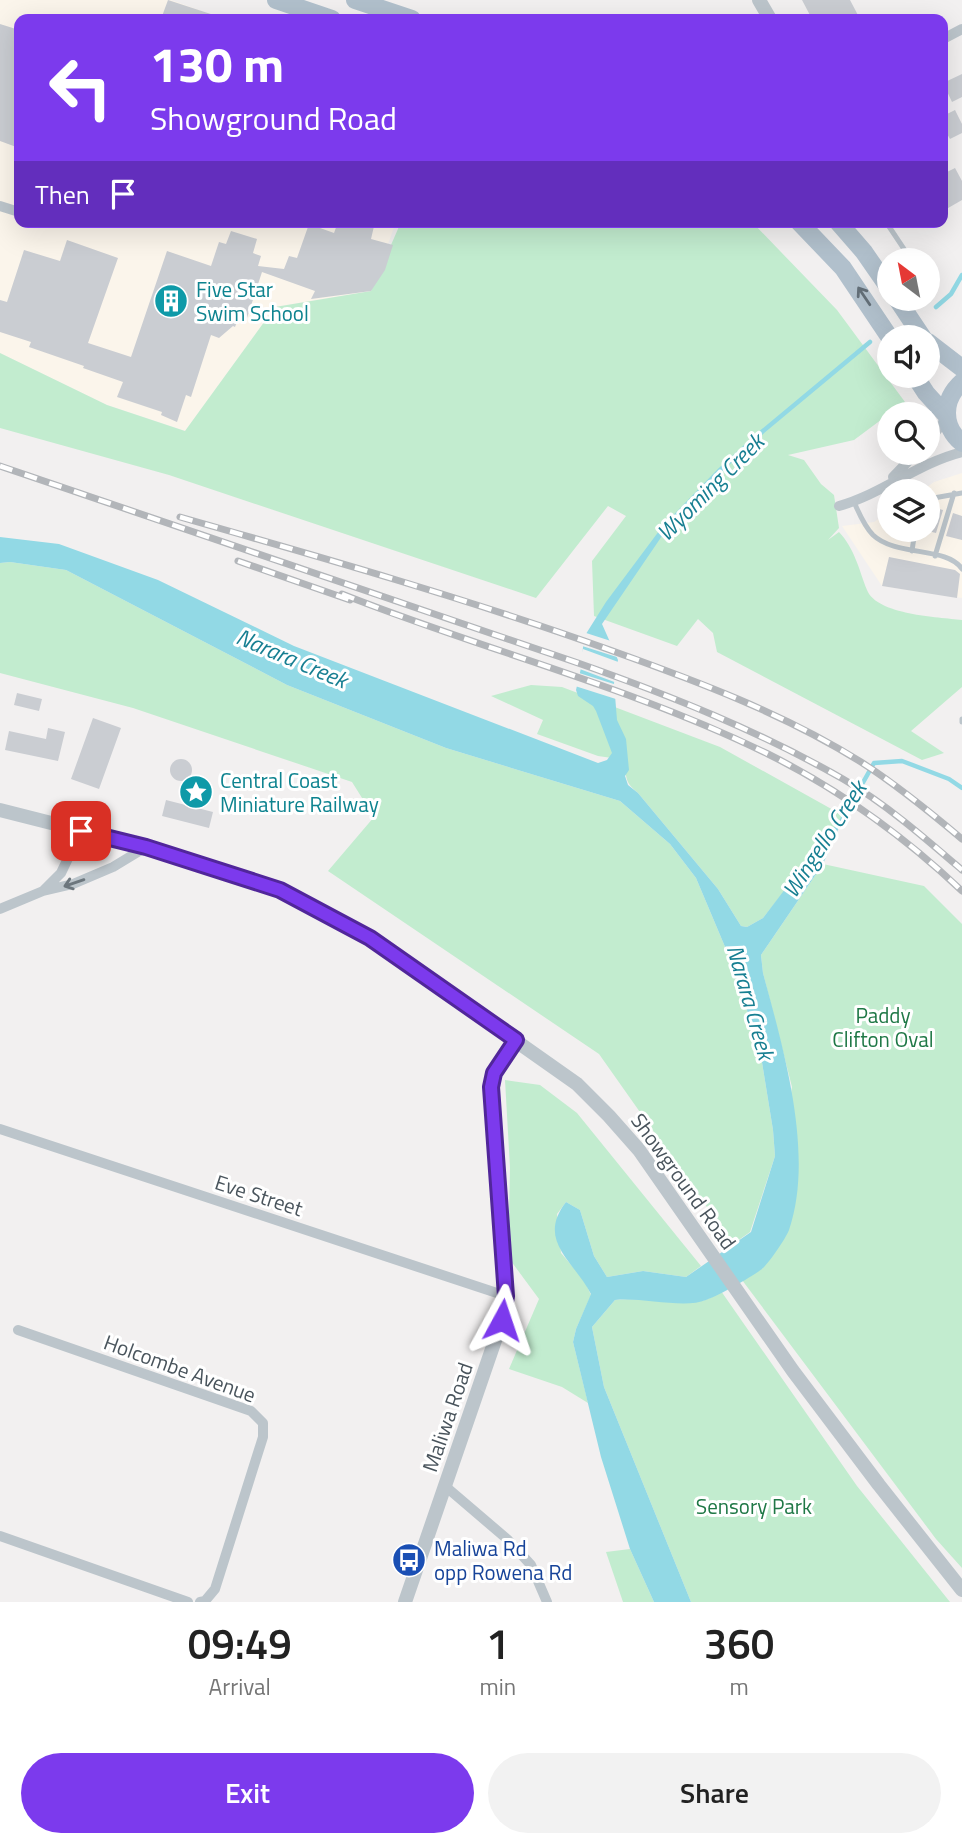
<!DOCTYPE html>
<style>
:root{--surface:#fff;--page:#f2f2f2;--text:#222;--muted:#767676;--accent:#7c3aed}
body{margin:0;font-family:"Titillium Web",sans-serif;background:var(--page);color:var(--text);height:100vh;display:flex;flex-direction:column;font-size:26px;white-space:nowrap}
*{box-sizing:border-box;margin:0}
p{font-size:23px;color:var(--muted)}
.icon{flex:none;width:38px;height:38px;fill:none;stroke:currentColor;stroke-width:2;stroke-linecap:round;stroke-linejoin:round}
.map{position:relative;height:1602px;overflow:hidden}
.sheet{display:flex;flex-direction:column;background:var(--surface);flex:1}
.sheet>*{flex:none}
.banner{position:absolute;left:14px;top:14px;width:934px;height:214px;border-radius:14px;box-shadow:0 7px 28px #0002;background:#7c3aed;color:#fff;overflow:hidden}
.needle{width:46px;rotate:328deg}
.controls{position:absolute;left:877px;top:248px;display:grid;gap:14px}
.controls a{display:grid;place-items:center;width:63px;height:63px;border-radius:50%;background:var(--surface);box-shadow:0 7px 28px #0002;font-size:35px}
.pin{position:absolute;display:grid;place-items:center;width:60px;height:60px;color:#fff;margin:-30px;border-radius:14px;box-shadow:0 4px 10px #0006}
.me{position:absolute;width:77px;margin:-38px;rotate:5deg;stroke-linejoin:round;filter:drop-shadow(0 0 5px #0008)}
.turn{display:flex;align-items:center;gap:24px;height:147px;padding:0 21px;font-size:32px}
.turn .icon{width:91px;height:91px;stroke-width:2.5}
.turn b{display:block;font-size:49px;line-height:60px}
.then{display:flex;align-items:center;height:66px;padding:0 21px;background:#0003;gap:14px;font-size:26px}
.eta{display:flex;justify-content:space-evenly;align-items:center;height:119px;text-align:center}
.eta b{font-size:42px;font-weight:600;line-height:49px}
.button{display:flex;gap:14px;margin-top:auto;padding:14px 21px}
.button a{flex:1;height:80px;border-radius:42px;background:var(--accent);color:#fff;font-size:28px;font-weight:600;line-height:80px;text-align:center}
.button a+a{background:var(--page);color:var(--text)}
.map>svg:first-child{display:block}
.commercial{fill:#fbf5eb}
.green{fill:#c2eccf}
.water{fill:#92d9e5}
.pier{fill:#f2f0f0}
.lines{fill:none;stroke-linecap:round;stroke-linejoin:round}
.stream{stroke:#92d9e5;stroke-width:4.5}
.building{fill:#cacdd2}
.service{stroke:#bcc5cb;stroke-width:5}
.minor{stroke:#bcc5cb;stroke-width:10}
.tertiary{stroke:#bcc5cb;stroke-width:14}
.primary{stroke:#b1c0cc;stroke-width:18}
.rail-casing{stroke:#b2b5b9;stroke-width:7}
.rail{stroke:#fff;stroke-width:4.5;stroke-dasharray:13;stroke-linecap:butt}
.oneway{stroke:#636f78}
.oneway2{stroke:#6c767d}
.route-casing{stroke:#51269a;stroke-width:18}
.route{stroke:#7c3aed;stroke-width:12}
.labels{text-anchor:middle;dominant-baseline:central;stroke-width:6;stroke-linejoin:round;paint-order:stroke}
.culture-label{font-size:21px;fill:#0d838f;stroke:#fff;text-anchor:start}
.park-label{font-size:21px;fill:#1f7846;stroke:#fff}
.street-label{font-size:21px;fill:#49545c;stroke:#fff}
.transit-label{font-size:21px;fill:#164399;stroke:#fff;text-anchor:start}
.water-label{font-size:23px;font-style:italic;fill:#177f92;stroke:#fff}
</style>
<div class="map">
<svg width="962" height="1602" viewBox="0 0 962 1602">
<rect width="100%" height="100%" fill="#f2f0f0"/>
<!-- commercial -->
<path class="commercial" d="M0 0H171L224 19H19V222H396L371 291 275 307 185 431 107 405 0 353Z
M962 473V598L882 586 842 526 874 522 889 512V530H928V492H920L934 482Z"/>
<!-- green -->
<path class="green" d="M401 222H752L837 310 905 402 854 440 788 455 804 460 821 484 834 495 839 528 828 540 839 532C855 549 859 570 867 590 877 615 938 617 962 620V687L911 731 944 753 922 760 717 652 713 633 698 619 677 646 594 616 592 561 626 516 608 506 536 598 169 475 0 428V353L107 405 185 431 275 307 371 291Z
M10 562 66 570 287 685 446 748 620 801 670 844 696 878 731 961 760 1050 773 1130 775 1156 750 1232 733 1244 599 1054 328 871 374 817 352 782 133 708 0 673V563Z
M531 685 562 687 720 747 844 816 763 918 747 927 741 926 718 889 638 793C625 783 625 776 626 760L598 756 537 734 543 720 491 696Z
M823 864 924 886 962 924V1568L936 1539 742 1280 763 1268 792 1087 763 973 761 955Z
M505 1080 540 1085 577 1113 701 1266 686 1277 643 1271 607 1277 594 1256 580 1210 566 1202 557 1214 561 1253 584 1280 591 1295 576 1329 573 1342 588 1403 562 1387 509 1369 539 1299 508 1257 510 1168Z
M721 1291 857 1486 950 1602H691L604 1387 592 1327 615 1300C644 1297 672 1306 701 1301 708 1300 715 1295 721 1291Z
M630 1549 654 1602H623L606 1552Z"/>
<!-- water -->
<path class="water" d="M665 526 664 533 602 624 618 660 614 683 617 720 626 739 629 770 625 776 628 785 638 793 718 889 741 926 747 927 763 918 818 846 844 816 823 864 761 955 763 973C783 1048 815 1154 789 1230 786 1238 769 1263 762 1269 748 1279 722 1294 706 1300 685 1309 641 1297 615 1300L592 1327 604 1387 691 1602H654L630 1549 601 1457 573 1342 576 1329 591 1294C574 1261 536 1241 566 1202L580 1210 594 1256 607 1277 643 1271 686 1277 751 1232 775 1156 773 1130 760 1050 731 961 696 878 670 844 620 801 446 748 287 685 66 570 10 562 0 563V537L59 544 158 580 294 646 598 763 607 760 612 753 596 711 593 706 578 696 576 690 581 668 584 637 606 602 659 531Z"/>
<!-- pier -->
<path class="pier" d="M583 632 614 642 620 658 579 645Z
M583 649 621 663 617 683 577 668Z
M579 673 617 685 619 700 575 686Z"/>
<g class="lines">
<!-- stream -->
<path class="stream" d="M936 307 951 294 962 275
M663 529 719 471 763 431 870 342
M842 820 874 763 902 761 949 779 962 788"/>
</g>
<!-- building -->
<path class="building" d="M168 0 220 17 219 19H161Z
M802 0H850L860 19H812Z
M0 24 19 30V148L0 141Z
M962 74V97L952 102 943 83Z
M955 110 962 124V133L950 139 943 127V116Z
M955 168 962 181V200L943 211V174Z
M338 222H375L371 239 393 245 385 270 371 291 311 299 315 291 262 272 246 321 238 319 235 327 233 326 219 338 211 335 191 397 186 395 177 422 161 415 162 412 117 397 123 382 83 368 84 366 29 347 31 342 0 332V300L7 302 24 250 60 261 67 240 118 258 88 343 131 357 167 251 211 266 219 242 226 244 231 231 257 239 253 253 261 256 258 266 284 269 289 256 297 258 309 224 334 233Z
M928 506 943 510 936 533 928 531Z
M953 513 962 516V540L946 536Z
M889 557 955 570 960 574 957 598 882 586Z
M17 693 42 699 39 711 14 705Z
M93 718 121 728 99 789 71 779Z
M48 728 65 732 58 761 5 750 9 731 46 739Z
M170 770a11 11 0 1 1 22 0a11 11 0 1 1-22 0Z
M166 800 213 812 209 828 162 816Z"/>
<g class="lines">
<!-- service -->
<path class="service" d="M886 222 912 261
M928 499 962 493
M854 502C859 513 864 526 873 535 896 557 947 546 962 569
M912 551 915 530
M935 556 954 493
M962 719V722"/>
<!-- minor -->
<path class="minor" d="M943 39 962 29
M0 206 19 212
M928 441 947 418
M893 477 916 453
M839 506C882 494 918 463 962 452
M43 891 61 873 81 831
M0 909 43 891 73 884 113 867 146 847
M0 1129 506 1296
M18 1330 251 1411 263 1423V1437L215 1589 205 1601 200 1602
M445 1486 507 1539 531 1565 547 1602
M0 1536 188 1602"/>
<!-- tertiary -->
<path class="tertiary" d="M759 0 770 19
M0 810 146 847 280 890 370 938 577 1084 609 1116 639 1150 793 1371 879 1485 962 1590
M405 1602 502 1320 506 1296 491 1087 494 1072 516 1040"/>
<!-- primary -->
<path class="primary" d="M276 0 332 19
M355 0 412 19
M799 222 843 268 890 338
M838 222 864 252 889 288
M897 299 923 338
M928 342 962 368
M915 376 926 393 947 416
M962 382C942 400 942 426 962 443"/>
<!-- rail casing -->
<g class="rail-casing">
<path id="rail" d="M0 466 578 663C669 695 759 731 843 779 886 804 925 838 962 870
M180 517C324 558 468 599 610 650 696 681 783 713 861 762 897 785 930 812 962 839
M238 561 350 600
M342 594C483 650 632 687 768 754 840 790 904 836 962 891"/>
</g>
<!-- rail -->
<use href="#rail" class="rail"/>
</g>
<!-- one-way arrows -->
<defs><path id="oneway-shaft" d="M-6 0H5M1.5-3L5.5 0L1.5 3" fill="none" stroke-width="1.6" stroke-linecap="round" stroke-linejoin="round" transform="scale(1.75)"/></defs>
<use class="oneway" href="#oneway-shaft" transform="translate(864 296) rotate(-124)"/>
<use class="oneway2" href="#oneway-shaft" transform="translate(74 883) rotate(161)"/>
<g class="lines">
<!-- route casing -->
<g class="route-casing">
<path id="route" d="M81 831 146 847 280 890 370 938 516 1040 494 1073 491 1087 506 1296 502 1320"/>
</g>
<!-- route -->
<use href="#route" class="route"/>
</g>
<!-- icons -->
<defs>
<g id="building-disc" transform="scale(1.75)"><circle r="9.5" fill="#0f9aa8" stroke="#fff"/><path d="M-4-6H4V6H1V3H-1V6H-4ZM-2.5-4.3h1.7v1.8h-1.7ZM.8-4.3h1.7v1.8H.8ZM-2.5-1h1.7V.8h-1.7ZM.8-1h1.7V.8H.8Z" fill="#fff"/></g>
<g id="sight-disc" transform="scale(1.75)"><circle r="9.5" fill="#0f9aa8" stroke="#fff"/><path d="M0-6L1.8-2.2L6-1.7L2.9 1.2L3.7 5.4L0 3.3L-3.7 5.4L-2.9 1.2L-6-1.7L-1.8-2.2Z" fill="#fff"/></g>
<g id="bus-disc" transform="scale(1.75)"><circle r="9.5" fill="#1a4fb4" stroke="#fff"/><path d="M-5-6H5V4H4V6H2V4H-2V6H-4V4H-5ZM-3.5-4V0h7V-4ZM-3.5 1.2v1.5H-2V1.2ZM2 1.2v1.5H3.5V1.2Z" fill="#fff"/></g>
</defs>
<g fill-rule="evenodd">
<use href="#building-disc" x="171" y="301"/>
<use href="#sight-disc" x="196" y="792"/>
<use href="#bus-disc" x="409" y="1560"/>
</g>
<g class="labels">
<!-- culture labels -->
<g class="culture-label">
<text x="196" y="289">Five Star<tspan x="196" dy="24">Swim School</tspan></text>
<text x="220" y="780">Central Coast<tspan x="220" dy="24">Miniature Railway</tspan></text>
</g>
<!-- park labels -->
<g class="park-label">
<text x="883" y="1015">Paddy<tspan x="883" dy="24">Clifton Oval</tspan></text>
<text x="754" y="1506">Sensory Park</text>
</g>
<!-- street labels -->
<g class="street-label">
<text transform="translate(684 1181) rotate(54)">Showground Road</text>
<text transform="translate(259 1195) rotate(18)">Eve Street</text>
<text transform="translate(180 1368) rotate(20)">Holcombe Avenue</text>
<text transform="translate(447 1417) rotate(-71)">Maliwa Road</text>
</g>
<!-- transit labels -->
<g class="transit-label">
<text x="434" y="1548">Maliwa Rd<tspan x="434" dy="24">opp Rowena Rd</tspan></text>
</g>
<!-- water labels -->
<g class="water-label">
<text transform="translate(710 487) rotate(-45)">Wyoming Creek</text>
<text transform="translate(292 658) rotate(23)">Narara Creek</text>
<text transform="translate(824 839) rotate(-57)">Wingello Creek</text>
<text transform="translate(751 1002) rotate(74)">Narara Creek</text>
</g>
</g>
</svg>
<div class="controls">
<a><svg class="needle" viewBox="-14 -14 28 28"><path d="M0-13l5 13h-10z" fill="#e53935"/><path d="M0 13l5-13h-10z" fill="#767676"/></svg></a>
<a><svg class="icon" aria-label="sound" viewBox="0 0 24 24"><path d="M4 9h4l5-4v14l-5-4H4zM17 9q2 3 0 6"/></svg></a>
<a><svg class="icon" aria-label="search" viewBox="0 0 24 24"><circle cx="10" cy="10" r="6"/><path d="M15 15l6 6"/></svg></a>
<a><svg class="icon" aria-label="layers" viewBox="0 0 24 24"><path d="M12 4l9 5-9 5-9-5zM3 14l9 5 9-5"/></svg></a>
</div>
<div class="pin" style="left:81px;top:831px;background:#d93025"><svg class="icon" aria-label="arrive" viewBox="0 0 24 24"><path d="M6 21V4h12l-3 4 3 4H6"/></svg></div>
<svg class="me" style="left:502px;top:1320px" viewBox="-20 -20 40 40"><path d="M0-17L14 15 0 8-14 15z" fill="#7c3aed" stroke="#fff" stroke-width="4"/></svg>
<div class="banner">
<div class="turn"><svg class="icon" aria-label="left" viewBox="0 0 24 24"><path d="M17 20v-9H6M10 6l-5 5 5 5"/></svg><div><b>130 m</b>Showground Road</div></div>
<div class="then">Then<svg class="icon" aria-label="arrive" viewBox="0 0 24 24"><path d="M6 21V4h12l-3 4 3 4H6"/></svg></div>
</div>
</div>
<section class="sheet">
<div class="eta">
<div><b>09:49</b><p>Arrival</p></div>
<div><b>1</b><p>min</p></div>
<div><b>360</b><p>m</p></div>
</div>
<div class="button"><a>Exit</a><a>Share</a></div>
</section>
